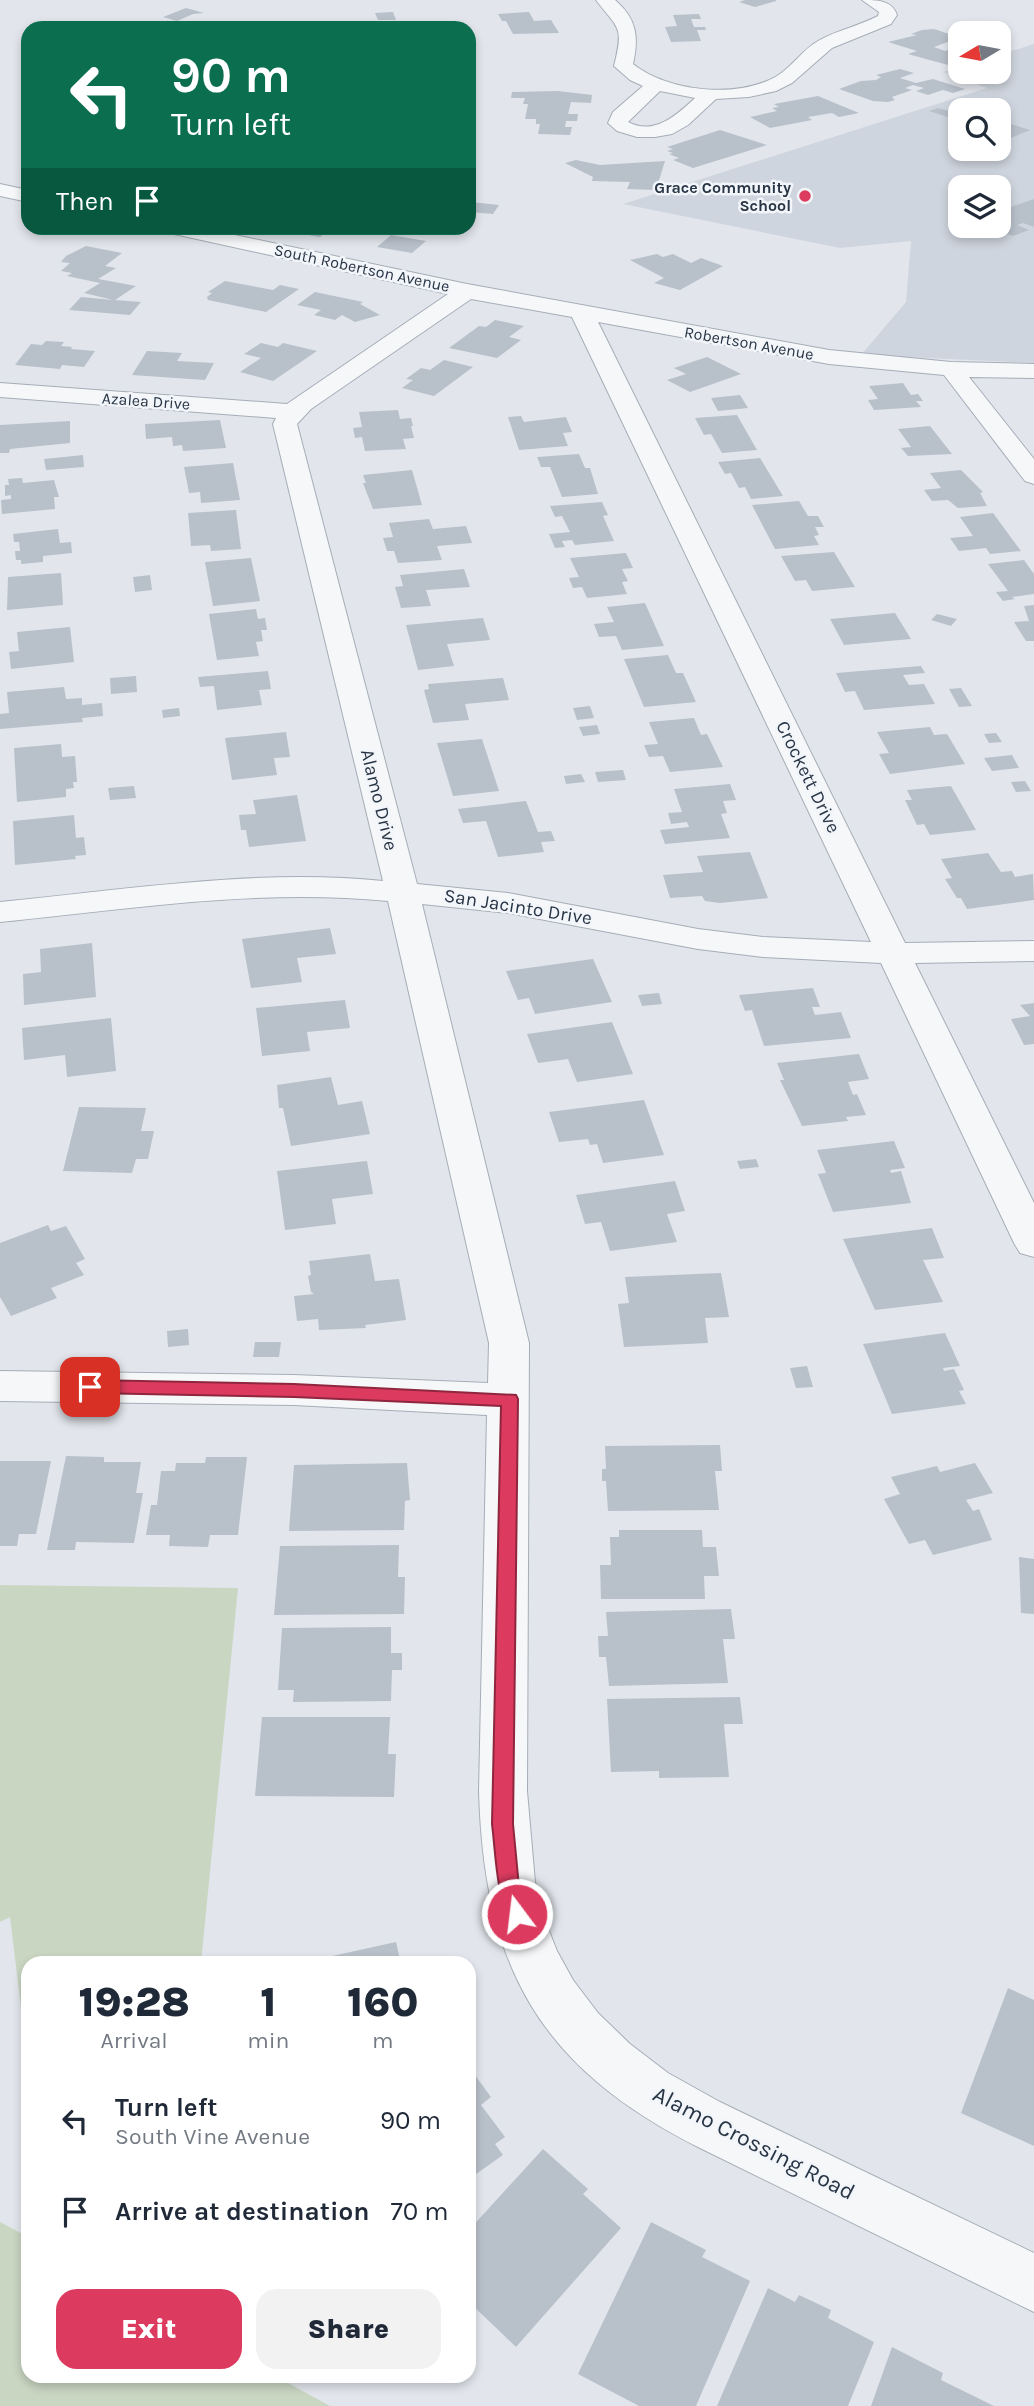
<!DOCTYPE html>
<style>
:root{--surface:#fff;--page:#f2f2f3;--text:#1f2937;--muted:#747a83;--accent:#dc3b5f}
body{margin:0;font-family:Karla,sans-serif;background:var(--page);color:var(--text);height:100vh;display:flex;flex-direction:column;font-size:26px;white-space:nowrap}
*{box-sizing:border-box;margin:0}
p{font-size:23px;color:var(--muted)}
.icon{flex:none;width:38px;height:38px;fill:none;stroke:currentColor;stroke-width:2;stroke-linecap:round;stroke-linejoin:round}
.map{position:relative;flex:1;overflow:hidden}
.side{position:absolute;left:21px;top:1956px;width:455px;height:427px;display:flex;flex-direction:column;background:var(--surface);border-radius:21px;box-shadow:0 4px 10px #0003}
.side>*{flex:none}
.top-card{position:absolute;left:21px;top:21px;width:455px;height:214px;border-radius:21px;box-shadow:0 4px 10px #0003;background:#0b6e4f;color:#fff;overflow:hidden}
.needle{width:46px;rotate:260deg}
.tools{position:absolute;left:948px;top:21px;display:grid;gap:14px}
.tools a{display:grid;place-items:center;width:63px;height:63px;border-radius:14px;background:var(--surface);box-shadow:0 4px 10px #0003;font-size:35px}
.pin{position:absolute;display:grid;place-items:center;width:60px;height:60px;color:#fff;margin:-30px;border-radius:14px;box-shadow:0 4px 10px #0006}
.me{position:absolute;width:77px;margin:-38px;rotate:345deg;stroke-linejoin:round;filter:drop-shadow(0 0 5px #0008)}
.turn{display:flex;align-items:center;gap:24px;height:147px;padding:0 35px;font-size:32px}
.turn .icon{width:91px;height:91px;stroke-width:2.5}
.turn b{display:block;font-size:49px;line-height:60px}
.then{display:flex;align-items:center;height:66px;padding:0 35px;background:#0003;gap:14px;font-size:26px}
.eta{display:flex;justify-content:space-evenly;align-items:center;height:119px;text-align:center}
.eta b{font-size:42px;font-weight:800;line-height:49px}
.button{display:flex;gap:14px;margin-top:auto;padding:14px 35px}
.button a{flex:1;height:80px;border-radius:21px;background:var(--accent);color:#fff;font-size:28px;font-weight:800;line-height:80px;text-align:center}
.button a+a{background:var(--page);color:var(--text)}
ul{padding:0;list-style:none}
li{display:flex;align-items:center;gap:21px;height:91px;padding:0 35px}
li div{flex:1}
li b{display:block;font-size:26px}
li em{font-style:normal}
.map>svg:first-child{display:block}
.built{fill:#cfd5de;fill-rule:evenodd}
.green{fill:#c9d6c2}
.building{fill:#b8c0ca}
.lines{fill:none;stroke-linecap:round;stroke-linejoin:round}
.minor-casing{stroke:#a6adb7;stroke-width:2}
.minor{fill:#f5f7f9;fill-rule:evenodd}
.route{fill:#dc3b5f;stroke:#8f263e;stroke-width:2}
.poi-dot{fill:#dc3b5f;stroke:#f2f5f9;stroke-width:2.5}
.labels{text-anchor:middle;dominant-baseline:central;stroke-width:5;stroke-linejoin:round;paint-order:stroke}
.far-poi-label{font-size:16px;font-weight:bold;fill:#283545;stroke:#f2f5f9;text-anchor:end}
.far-street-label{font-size:16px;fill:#283545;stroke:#f2f5f9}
.street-label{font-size:19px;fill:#283545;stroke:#f2f5f9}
.near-street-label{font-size:23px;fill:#283545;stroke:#f2f5f9}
</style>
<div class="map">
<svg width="1034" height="2406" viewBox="0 0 1034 2406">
<rect width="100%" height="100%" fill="#e2e6ec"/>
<!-- built -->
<path class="built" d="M1034 44V363L861 355 906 302 911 241 840 248 623 204 987 88 943 72 961 67V72H999V55ZM961 110H999V149H961ZM961 187H999V226H961Z"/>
<!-- green -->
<path class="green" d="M0 1585 238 1588 201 1963 28 1964V2008H21L10 1917 0 1922Z
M0 2222 28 2237V2376L277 2377 330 2406H0Z"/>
<!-- building -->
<path class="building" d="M745 0H776V1L755 7 739 2Z
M186 8 204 13 193 14 177 21 163 17Z
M393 12 396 20H378L375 13Z
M529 12 534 21 551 20 559 33 513 34 506 21H502L498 14Z
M699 14 701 19H691L694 27H705L706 30H697L701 41 671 42 665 27 677 26 673 15Z
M934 29 952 35 947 36 956 39 934 47 945 51 961 46V60L948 65 926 59 908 54 917 51 888 42 917 35 911 34 922 30Z
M900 69 914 73 900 78 916 83 933 79 965 89 953 93 943 90 928 95 916 91 924 88 913 85 905 88 912 90 892 97 895 100 888 102 873 101 839 89 861 81 876 80 881 77 876 75Z
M558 91 592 95 591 103 571 102 568 114H578L577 121H566L565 127H572L570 135 538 134 540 124H536V119H525L528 104H523L525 98H511L512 92Z
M818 96 859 113 839 117 832 113 808 117 812 120 770 128 750 117 777 111 772 108 779 107 774 104Z
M938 108 961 114V117L954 119 929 111Z
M1008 123 1030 130 999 143V127Z
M720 130 767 145 693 168 673 160 679 158 669 154 673 153 667 151 673 149 667 147Z
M576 160 600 165 665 161 656 190 627 189 630 182 592 181 593 177 565 163Z
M1034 199V227L1023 223 1017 225 1029 230 1013 236 990 227 999 226V220L1007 217 999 214V211Z
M471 202 499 205 493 214 469 212Z
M295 228H331L320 237 290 232Z
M391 235 426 241 412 253 377 247Z
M86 246 122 253 105 266 116 268 98 279 77 275 136 286 115 300 141 302 130 315 69 310 81 297 113 300 84 293 100 283 67 276 72 273 61 271 70 263 61 262 66 256Z
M657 254 663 257 673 254 691 263 701 258 723 266 680 290 654 283 664 278 630 260Z
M225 281 273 290 280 285 299 289 266 312 208 300 207 297 212 293 208 292Z
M315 292 363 302 360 304 380 315 355 322 342 315 335 320 314 315 321 310 297 305Z
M495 320 524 326 509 337 521 340 497 358 449 348 479 326 486 327Z
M46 341 64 342 61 346 72 347 71 349 95 351 84 367 62 365 60 369 15 365 31 344 42 345Z
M261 343 278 347 283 343 317 351 273 381 240 372 261 358 244 354Z
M147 351 182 353 177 361 214 363 205 380 132 375Z
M707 357 741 374 690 392 667 380 686 374 674 368Z
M444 360 473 367 434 396 402 388 413 380 406 379 421 368 430 370Z
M903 383 911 395 918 394 923 401H916L921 407 874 410 868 400 878 399 869 386Z
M740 395 748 408 718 411 711 398Z
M398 410 400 419 411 418 413 426H411L414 438 403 439 406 449 365 451 362 437 355 438 353 428 362 427 359 412Z
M737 415 757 450 722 453 711 434 704 435 695 418Z
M521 416 524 422 566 417 572 432 563 433 568 446 519 450 508 417Z
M220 420 226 448 183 451 182 445 173 446 172 437 146 439 145 424Z
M70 421V443L10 449 9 453H0V425Z
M930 426 952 454 908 456 901 448 911 447 898 429Z
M579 454 585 468H590L598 494 562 497 550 467H541L537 457Z
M83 455 84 467 46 470 44 459Z
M760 458 783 496 751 499 745 487 739 488 731 473 725 474 718 462Z
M233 463 240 500 201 503 200 492 189 493 184 467Z
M412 470 422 505 373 509 363 483H366L363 475Z
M961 470 983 492 980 493 987 506 958 508 948 500 932 501 924 490 941 488 930 473Z
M22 478 23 483 54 480 59 497H54L55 509 2 514 1 500 11 499V495L5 496V485H9L8 479Z
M799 501 808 516H818L824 527H815L819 535 814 536 819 545 775 549 752 505Z
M602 502 608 515 603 516 614 541 575 545 572 540 562 541 565 547 555 548 549 534 570 532 562 516 555 517 550 506Z
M236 510 241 549 211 551 210 545 191 546 188 513Z
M993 513 1021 551 990 554 986 548 959 551 950 538 973 536 960 517Z
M429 519 433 529 466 526 472 543 437 546 442 560 398 563 394 551H387L383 538 393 537 389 523Z
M58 529 60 543 71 542 72 553 43 556V562L21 564V560H16L15 551H20L19 542H14L13 534Z
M834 552 855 587 812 591 806 580 795 581 781 556Z
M626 553 633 568 622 569 628 581 622 582 627 594 587 598 582 587 573 588 569 578 579 577 570 558Z
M251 558 260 601 213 606 205 562Z
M1024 560 1034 574V594L1012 597 1015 599 1003 601 996 592 1008 591 988 564Z
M464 569 470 587 426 590 431 606 401 608 395 587 403 586 400 575Z
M61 573 63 605 7 610 8 577Z
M150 575 152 590 135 592 133 577Z
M645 603 664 646 622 650 616 636 599 637 594 624 614 622 607 607Z
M1034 605V641H1026L1014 622 1029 621 1024 606Z
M256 609 258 619 265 618 267 630H261L263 641 256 642 259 656 217 660 209 614Z
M895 613 911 639 844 645 830 619Z
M937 614 957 619 951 626 931 620Z
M483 618 490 640 447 644 454 666 418 670 406 625Z
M70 627 74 662 11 669 9 652 19 651 17 632Z
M668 655 676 673H683L696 702 644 707 624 659Z
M921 666 925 673 903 675 909 685 924 684 935 704 864 710 855 691 845 692 836 673Z
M268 671 271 689 259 690 262 705 217 710 214 686 200 687 198 677Z
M136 676 137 692 111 694 110 678Z
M503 678 509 700 465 704 469 720 433 723 424 690 429 689 428 684Z
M64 687 66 699 82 698V705L102 703 103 716 82 718 83 722 0 729V714L9 713 7 692Z
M961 688 972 706 959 707 949 689Z
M590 706 594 718 577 720 573 708Z
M179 708 180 716 163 718 162 710Z
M694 718 701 735 707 734 723 767 670 772 663 756 649 757 644 745 658 744 649 722Z
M597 725 600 734 583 736 579 727Z
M930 727 934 735 947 734 965 764 890 774 879 754 889 753 877 732Z
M286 732 290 757 274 758 277 775 232 780 225 738Z
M996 733 1002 742 989 743 984 734Z
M482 739 499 791 453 796 437 743Z
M61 744 62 757 75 756 77 782H73L74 788 66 789V797L17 802 14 748Z
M1012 755 1019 768 992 771 984 758Z
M623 770 626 780 598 782 595 772Z
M581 774 585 782 566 784 564 776Z
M1025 781 1031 791 1016 792 1011 782Z
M730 784 736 800 723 801 727 813 721 814 730 838 665 844 660 830 689 827 687 822 671 824 668 813 682 812 674 789Z
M134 786 136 798 110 800 108 788Z
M951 786 976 830 930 835 924 824 917 825 905 800H912L907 790Z
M297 795 306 841 249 847 246 830H241L239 815 256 814 253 800Z
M526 801 538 832 551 831 555 841 541 842 544 852 498 857 486 821 463 823 458 809Z
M74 815 76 838 84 837 86 855 75 856 76 859 15 865 13 821Z
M750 852 768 898 720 903 705 901 702 896 670 898 663 875 703 872 697 856Z
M988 853 1001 872 1012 871 1015 877 1033 874 1034 900 967 909 961 898H957L945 879 952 878 941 859Z
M330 928 336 954 297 958 302 982 251 988 242 939Z
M92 943 96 997 24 1005 23 974 41 972 40 949Z
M593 959 612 1002 535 1014 529 998 518 1000 506 971Z
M813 988 820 1007H812L815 1015 841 1012 851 1038 764 1046 752 1010 745 1011 739 995Z
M659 993 662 1004 642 1006 638 995Z
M345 1000 350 1028 307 1032 310 1051 262 1056 256 1008Z
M1034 1003V1044L1024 1045 1011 1019 1030 1016 1020 1005Z
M111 1018 116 1071 67 1077 65 1055 24 1060 22 1028Z
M612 1022 633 1074 577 1082 568 1059 538 1063 527 1034Z
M859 1054 869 1079 848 1082 853 1095 857 1094 866 1115 846 1117 848 1121 802 1126 780 1080H784L777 1063Z
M331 1077 338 1105 362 1101 370 1134 291 1146 283 1108H279L277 1085Z
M644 1100 664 1155 603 1163 597 1144 590 1145 588 1139 559 1142 549 1112Z
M79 1107 146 1108 141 1131H154L148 1159H136L132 1173 63 1171Z
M894 1141 905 1168 890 1170 891 1173 901 1171 911 1203 833 1212 818 1174 826 1173 817 1150Z
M756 1159 759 1167 740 1169 737 1161Z
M367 1161 373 1194 332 1199 336 1224 285 1230 277 1171Z
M675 1181 685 1211 667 1214 677 1242 610 1251 601 1222 585 1224 576 1195Z
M48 1225 51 1231 66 1226 85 1259 76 1263 84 1275 51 1288 57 1298 11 1316 0 1297V1243Z
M932 1228 944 1258 923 1260 943 1302 875 1310 843 1239Z
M370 1254 375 1281 399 1279 406 1320 365 1325 366 1328 319 1330 318 1319 297 1321 294 1296 314 1294 311 1292 308 1276 311 1275 309 1261Z
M721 1273 729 1317 705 1318 708 1343 624 1347 618 1304 629 1303 625 1277Z
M188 1329 189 1345 168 1347 167 1331Z
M945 1333 960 1366 943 1368 944 1371 954 1369 964 1390 959 1391 966 1404 892 1414 863 1344Z
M255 1342H281L279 1357H253Z
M807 1366 813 1387 796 1388 790 1368Z
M720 1445 722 1471H715L719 1510 608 1511 606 1481H602V1469H606L605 1446Z
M66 1456 104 1457V1462H141L136 1493H143L134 1543 76 1542 75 1550H47Z
M206 1457H247L238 1535H210L208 1547 169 1546 170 1535H146L151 1505H157L161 1471H175L176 1463H205Z
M0 1461H51L36 1534H19L17 1546H0Z
M407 1463 410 1500 405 1501 404 1530 289 1531 294 1465Z
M975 1463 993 1493 966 1500 973 1511 979 1509 992 1540 933 1555 925 1540 909 1544 884 1499 900 1494 891 1477 937 1466 940 1472Z
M619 1530H702L703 1547H716L719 1576H704L705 1599H601L600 1565H611L610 1537H619Z
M399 1545 398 1577H405L404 1614 274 1615 280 1546Z
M1019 1557 1034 1559V1614L1021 1613Z
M731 1609 735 1639H723L728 1683 609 1686 606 1657H599L598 1636H608L606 1612Z
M391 1627V1653H402V1670H392L391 1701 293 1702 294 1690H278L282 1628Z
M740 1697 743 1724H724L729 1777 659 1778V1771L611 1772 607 1699Z
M262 1717H390L388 1754H396L394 1797 255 1796Z
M396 1942 401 1964H306L305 1962Z
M1008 1988 1034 2000V2146L961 2113Z
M469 2067 491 2097 481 2105 505 2137 495 2144 503 2155 469 2179Z
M543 2149 588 2189 583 2194 621 2228 516 2347 469 2302V2230Z
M651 2222 706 2250 702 2257 750 2281 696 2406H639L578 2374Z
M768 2288 795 2302 799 2295 831 2310 828 2318 874 2342 848 2406H717Z
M892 2347 943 2373 941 2380 994 2406H871Z"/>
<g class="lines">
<!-- minor casing -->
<g class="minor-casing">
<path id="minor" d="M596 0H615C637 19 639 37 633 64 668 92 738 99 777 76 793 66 802 50 818 41 837 30 859 26 878 16L879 12 862 0C877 0 892 0 897 15L891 24 832 48 792 83 776 91 749 97 716 99 688 125 672 134 655 137H637L617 131 608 123 613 112 643 86 630 80 614 66C624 26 619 30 596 0ZM660 91 695 98C677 115 654 136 628 122Z
M0 184 28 190V202L0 196Z
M164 228H202L467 284 829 350 951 362 1034 364V378L969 377 1034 459V484L1025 481 944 375 829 364 598 322 905 943 1034 941V961L915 963 1034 1203V1257L1020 1253 1014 1243 881 963 763 957 698 949 508 913 422 904 529 1343 527 1791 535 1882 546 1923 557 1951 573 1980 598 2013 630 2044 668 2073 720 2102 1034 2253V2312L700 2148C540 2068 484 1968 479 1791L487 1415 294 1405 0 1401V1371L294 1375 488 1383 489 1343 388 901C259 888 128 909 0 922V902C124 890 259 868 383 881L273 424 276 418 0 397V383L287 404 448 294 174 234 166 233ZM471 299 572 317 871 942 763 937 698 929 508 893 417 884 297 424 311 409Z"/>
</g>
<!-- minor -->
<use href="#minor" class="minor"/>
</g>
<!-- route -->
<path class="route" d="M90 1380 294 1384 516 1395 518 1399 513 1824 519 1887 527 1914 524 1921 517 1924 510 1921C496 1891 496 1857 492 1824L501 1406 294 1397 90 1393 84 1391 81 1387 84 1382Z"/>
<!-- markers -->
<circle class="poi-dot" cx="805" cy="196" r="7"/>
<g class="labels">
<!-- far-poi labels -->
<g class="far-poi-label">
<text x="791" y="187">Grace Community<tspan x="791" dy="18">School</tspan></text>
</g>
<!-- far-street labels -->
<g class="far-street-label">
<text transform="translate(362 268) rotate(12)">South Robertson Avenue</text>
<text transform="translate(749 343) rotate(10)">Robertson Avenue</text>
<text transform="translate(146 401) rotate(4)">Azalea Drive</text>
</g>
<!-- street labels -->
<g class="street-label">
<text transform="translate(808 777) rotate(64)">Crockett Drive</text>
<text transform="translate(379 800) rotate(76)">Alamo Drive</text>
<text transform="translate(518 907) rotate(9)">San Jacinto Drive</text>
</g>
<!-- near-street labels -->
<g class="near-street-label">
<text transform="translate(754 2143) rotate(27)">Alamo Crossing Road</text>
</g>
</g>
</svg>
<div class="tools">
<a><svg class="needle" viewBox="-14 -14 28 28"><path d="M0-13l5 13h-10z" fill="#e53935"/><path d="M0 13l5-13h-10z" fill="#747a83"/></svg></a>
<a><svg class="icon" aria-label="search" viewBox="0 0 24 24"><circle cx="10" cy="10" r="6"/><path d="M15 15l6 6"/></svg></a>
<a><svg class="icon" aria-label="layers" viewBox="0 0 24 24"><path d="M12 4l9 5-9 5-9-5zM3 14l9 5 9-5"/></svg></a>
</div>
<div class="pin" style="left:90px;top:1387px;background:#d93025"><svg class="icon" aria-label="arrive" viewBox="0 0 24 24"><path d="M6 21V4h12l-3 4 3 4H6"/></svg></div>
<svg class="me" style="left:517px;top:1914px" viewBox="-20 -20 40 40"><circle r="17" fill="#dc3b5f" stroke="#fff" stroke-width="3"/><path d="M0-11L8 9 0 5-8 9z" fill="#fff"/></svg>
<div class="top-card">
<div class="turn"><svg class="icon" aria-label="left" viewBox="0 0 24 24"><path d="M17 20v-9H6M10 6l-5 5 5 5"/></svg><div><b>90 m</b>Turn left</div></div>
<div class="then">Then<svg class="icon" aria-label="arrive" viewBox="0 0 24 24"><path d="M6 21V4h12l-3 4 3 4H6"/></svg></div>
</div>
<section class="side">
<div class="eta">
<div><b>19:28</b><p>Arrival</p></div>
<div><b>1</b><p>min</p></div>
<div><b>160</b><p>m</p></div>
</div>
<ul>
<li><svg class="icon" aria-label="left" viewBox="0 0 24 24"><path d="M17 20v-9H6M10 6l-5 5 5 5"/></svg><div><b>Turn left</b><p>South Vine Avenue</p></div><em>90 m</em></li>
<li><svg class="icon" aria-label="arrive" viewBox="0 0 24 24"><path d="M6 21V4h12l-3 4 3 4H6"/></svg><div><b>Arrive at destination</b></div><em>70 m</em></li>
</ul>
<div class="button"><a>Exit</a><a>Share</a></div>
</section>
</div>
